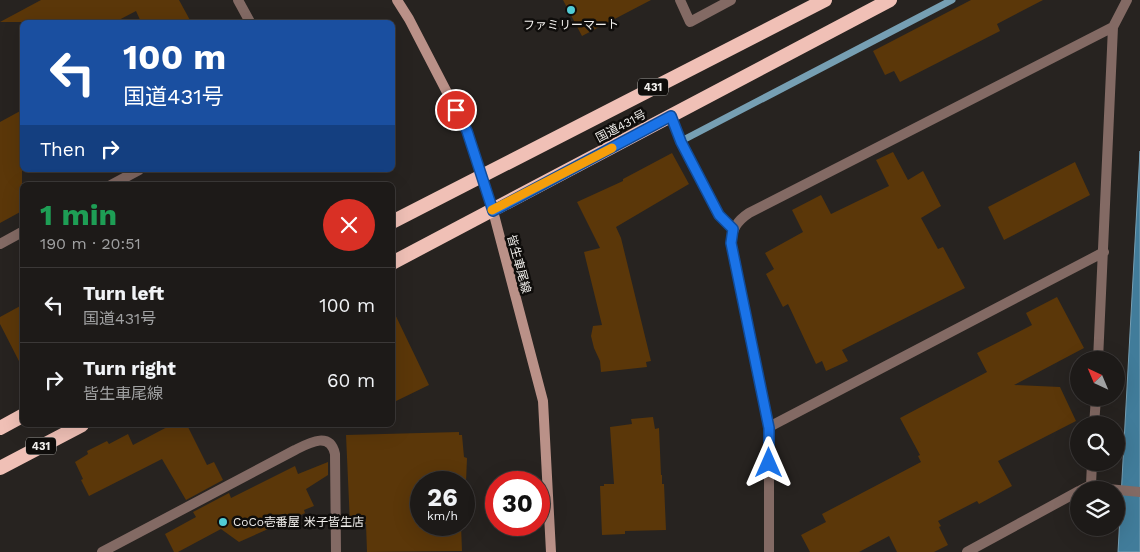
<!DOCTYPE html>
<meta charset="utf-8">
<style>
:root{--surface:#1d1a18;--page:#252321;--text:#f1f3f6;--muted:#a0a1a2;--line:#3b3837}
body{margin:0;font-family:"Work Sans","Noto Sans JP",sans-serif;background:var(--page);color:var(--text);height:100vh;display:flex;flex-direction:column;font-size:19px;white-space:nowrap}
*{box-sizing:border-box;margin:0}
p{font-size:16px;color:var(--muted)}
.icon{flex:none;width:28px;height:28px;fill:none;stroke:currentColor;stroke-width:2;stroke-linecap:round;stroke-linejoin:round}
.map{position:relative;flex:1;overflow:hidden}
.details{position:absolute;left:20px;top:182px;width:375px;height:245px;display:flex;flex-direction:column;background:var(--surface);border-radius:8px;box-shadow:0 5px 20px #0002,0 0 0 1px var(--line)}
.details>*{flex:none}
.top-card{position:absolute;left:20px;top:20px;width:375px;height:152px;border-radius:8px;box-shadow:0 5px 20px #0002,0 0 0 1px var(--line);background:#1a4fa0;color:#fff;overflow:hidden}
.needle{width:32px;rotate:316deg}
.buttons{position:absolute;left:1070px;top:351px;display:grid;gap:10px}
.buttons a{display:grid;place-items:center;width:55px;height:55px;border-radius:50%;background:var(--surface);box-shadow:0 5px 20px #0002,0 0 0 1px var(--line);font-size:25px}
.speed{position:absolute;left:410px;top:471px;display:flex;gap:10px;font-size:25px;font-weight:700;text-align:center}
.speed>*{display:grid;place-content:center;width:65px;height:65px;border-radius:50%;background:var(--surface);box-shadow:0 5px 20px #0002,0 0 0 1px var(--line);line-height:1}
.speed small{font-size:12px;font-weight:400}
.speed .limit{border:8px solid #d22;background:#fff;color:#111}
.pin{position:absolute;display:grid;place-items:center;width:42px;height:42px;color:#fff;margin:-21px;border:2px solid #fff;border-radius:50%;box-shadow:0 1px 5px #0007}
.me{position:absolute;width:55px;margin:-28px;rotate:0deg;stroke-linejoin:round;filter:drop-shadow(0 0 4px #0008)}
.turn{display:flex;align-items:center;gap:18px;height:105px;padding:0 20px;font-size:22px}
.turn .icon{width:65px;height:65px;stroke-width:2.5}
.turn b{display:block;font-size:35px;line-height:42px}
.then{display:flex;align-items:center;height:48px;padding:0 20px;background:#0003;gap:10px;font-size:19px}
.round{display:grid;place-items:center;flex:none;width:52px;height:52px;border-radius:26px;background:var(--page)}
.headline{display:flex;align-items:center;justify-content:space-between;height:85px;padding:0 20px}
h1{font-size:30px;font-weight:700;line-height:38px;color:#1e9e55}
ul{padding:0;list-style:none}
li{display:flex;align-items:center;gap:15px;height:75px;padding:0 20px;border-top:1px solid var(--line)}
li div{flex:1}
li b{display:block;font-size:19px}
li em{font-style:normal}
.map>svg:first-child{display:block}
.water{fill:#417c9a;stroke:#769fb3}
.lines{fill:none;stroke-linecap:round;stroke-linejoin:round}
.stream{stroke:#769fb3;stroke-width:7}
.building{fill:#5b3709}
.service{stroke:#836a64;stroke-width:10}
.minor{stroke:#836a64;stroke-width:10}
.secondary{stroke:#ba9188;stroke-width:10}
.trunk{stroke:#f0c0b6;stroke-width:14}
.route-casing{stroke:#114b97;stroke-width:12}
.route{stroke:#1a73e8;stroke-width:9}
.slow{stroke:#f59e0b;stroke-width:9}
.poi-dot{fill:#51ccd5;stroke:#0f0d0b;stroke-width:2}
.labels{text-anchor:middle;dominant-baseline:central;stroke-width:5;stroke-linejoin:round;paint-order:stroke}
.shield{fill:#0f0d0b;stroke:#aeaca9;stroke-width:1}
.shield-label{font-size:11px;font-weight:bold;fill:#f2f0ed}
.poi-label{font-size:12px;fill:#f2f0ed;stroke:#0f0d0b}
.street-label{font-size:12px;fill:#f2f0ed;stroke:#0f0d0b}
</style>
<div class="map">
<svg width="1140" height="552" viewBox="0 0 1140 552">
<rect width="100%" height="100%" fill="#272320"/>
<!-- water -->
<path class="water" d="M1140 151V552H1118Z"/>
<g class="lines">
<!-- stream -->
<path class="stream" d="M687 138 952 0"/>
</g>
<!-- building -->
<path class="building" d="M41 0H179L191 22H141L136 11 115 22H0Z
M563 0H651L582 36Z
M971 0H1043L997 24 1000 31 900 82 894 71 885 75 873 51Z
M22 110V211L0 223V122Z
M893 152 908 180 923 171 941 206 921 218 938 249 943 247 965 288 842 350 848 361 826 371 822 361 816 364 788 304 783 307 766 274 774 269 765 253 803 232 792 210 821 195 831 214 889 186 876 160Z
M672 153 689 184 616 227 621 238 651 361 646 362 647 367 601 372 600 361 594 348 591 336 593 326 602 325 584 252 600 248 577 202 623 181V179Z
M1075 162 1090 195 1004 240 988 207Z
M1057 297 1084 348 1014 385 1060 387 1076 421 998 461 1012 486 979 504 977 501 938 521 941 526 939 527 948 545 934 552H897L889 536 859 552H810L801 535 826 522 822 514 921 462 918 456 920 455 900 418 987 372 977 353 1032 325 1026 313Z
M22 305V367L0 324V317Z
M392 308 429 385 392 403Z
M653 417 655 429 659 428 661 475H662V484H664L666 530 625 531V534L602 535 600 486H604V484H614L610 427 632 424 631 419Z
M171 425H187L207 465 214 462 223 480 186 500 162 459 89 496 81 480 83 479 75 462 88 454 87 451 107 441 109 444 128 434 133 445Z
M459 432V435H462L464 457 467 458 466 482H421V525H461L462 551 367 552 366 524H350L346 435Z
M328 462V475L306 489 314 506 304 510 305 513 275 528V526L239 542 221 529 178 552H174L165 534 196 517 193 512 229 493 231 498 295 466 298 474Z"/>
<g class="lines">
<!-- service -->
<path class="service" d="M671 116 681 142 719 215 733 229"/>
<!-- minor -->
<path class="minor" d="M238 0 250 22
M680 0 690 22 731 0
M111 185 139 170
M0 244 22 232
M1098 360 1113 27 1127 0
M1094 425 1096 398
M769 427 1104 252
M1091 485 1092 462
M1081 490 1091 485 1108 489 1140 492
M102 552 295 450C309 443 330 431 335 454L336 552
M769 552V427L731 243C732 229 737 221 749 213L1113 27
M967 552 1079 491"/>
<!-- secondary -->
<path class="secondary" d="M397 0 409 19 467 131 493 211 543 401 551 552"/>
<!-- trunk -->
<path class="trunk" d="M392 222 825 0
M392 263 890 0
M0 428 22 416
M0 468 82 425"/>
</g>
<g class="lines">
<!-- route casing -->
<g class="route-casing">
<path id="route" d="M456 110 467 131 493 211 671 116 681 142 719 215 733 229 731 243 769 428V463"/>
</g>
<!-- route -->
<use href="#route" class="route"/>
<!-- slow -->
<path class="slow" d="M492 210 612 148"/>
</g>
<!-- markers -->
<g class="poi-dot">
<circle cx="571" cy="10" r="5"/>
<circle cx="223" cy="522" r="5"/>
</g>
<g class="labels">
<!-- shield labels -->
<g class="shield">
<rect x="638" y="78.5" width="30" height="17" rx="4"/>
<rect x="26" y="437.5" width="30" height="17" rx="4"/>
</g>
<g class="shield-label">
<text x="653" y="87">431</text>
<text x="41" y="446">431</text>
</g>
<!-- poi labels -->
<g class="poi-label">
<text x="571" y="25">ファミリーマート</text>
<text x="233" y="522" text-anchor="start">CoCo壱番屋 米子皆生店</text>
</g>
<!-- street labels -->
<g class="street-label">
<text transform="translate(621 126) rotate(-28)">国道431号</text>
<text transform="translate(519 264) rotate(75)">皆生車尾線</text>
</g>
</g>
</svg>
<div class="buttons">
<a><svg class="needle" viewBox="-14 -14 28 28"><path d="M0-13l5 13h-10z" fill="#e53935"/><path d="M0 13l5-13h-10z" fill="#a0a1a2"/></svg></a>
<a><svg class="icon" aria-label="search" viewBox="0 0 24 24"><circle cx="10" cy="10" r="6"/><path d="M15 15l6 6"/></svg></a>
<a><svg class="icon" aria-label="layers" viewBox="0 0 24 24"><path d="M12 4l9 5-9 5-9-5zM3 14l9 5 9-5"/></svg></a>
</div>
<div class="speed"><div>26<small>km/h</small></div><div class="limit">30</div></div>
<div class="pin" style="left:456px;top:110px;background:#d93025"><svg class="icon" aria-label="arrive" viewBox="0 0 24 24"><path d="M6 21V4h12l-3 4 3 4H6"/></svg></div>
<svg class="me" style="left:769px;top:463px" viewBox="-20 -20 40 40"><path d="M0-17L14 15 0 8-14 15z" fill="#1a73e8" stroke="#fff" stroke-width="4"/></svg>
<div class="top-card">
<div class="turn"><svg class="icon" aria-label="left" viewBox="0 0 24 24"><path d="M17 20v-9H6M10 6l-5 5 5 5"/></svg><div><b>100 m</b>国道431号</div></div>
<div class="then">Then<svg class="icon" aria-label="right" viewBox="0 0 24 24"><path d="M7 20v-9h11M14 6l5 5-5 5"/></svg></div>
</div>
<section class="details">
<div class="headline"><div><h1>1 min</h1><p>190 m · 20:51</p></div><a class="round" style="background:#d93025;color:#fff"><svg class="icon" aria-label="close" viewBox="0 0 24 24"><path d="M6 6l12 12M18 6L6 18"/></svg></a></div>
<ul>
<li><svg class="icon" aria-label="left" viewBox="0 0 24 24"><path d="M17 20v-9H6M10 6l-5 5 5 5"/></svg><div><b>Turn left</b><p>国道431号</p></div><em>100 m</em></li>
<li><svg class="icon" aria-label="right" viewBox="0 0 24 24"><path d="M7 20v-9h11M14 6l5 5-5 5"/></svg><div><b>Turn right</b><p>皆生車尾線</p></div><em>60 m</em></li>
</ul>
</section>
</div>
